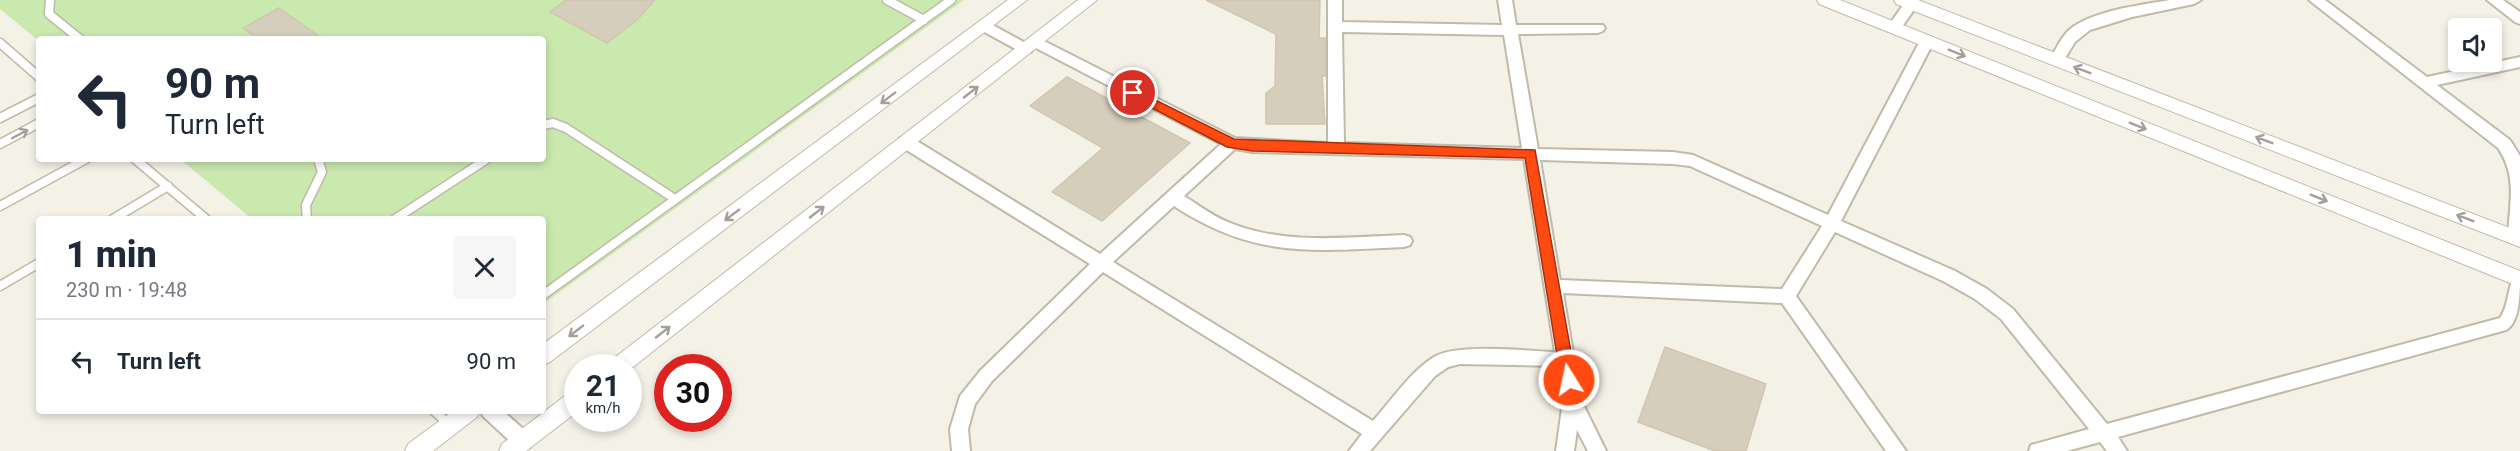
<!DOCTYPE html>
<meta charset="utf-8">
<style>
:root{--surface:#fff;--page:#f6f6f7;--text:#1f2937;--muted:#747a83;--line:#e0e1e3}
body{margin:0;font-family:Roboto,sans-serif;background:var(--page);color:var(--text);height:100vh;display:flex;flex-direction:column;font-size:22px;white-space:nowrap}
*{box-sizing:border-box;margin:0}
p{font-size:20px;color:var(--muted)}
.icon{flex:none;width:33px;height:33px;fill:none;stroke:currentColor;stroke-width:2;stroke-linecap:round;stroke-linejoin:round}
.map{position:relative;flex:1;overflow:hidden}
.details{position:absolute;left:36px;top:216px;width:510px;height:198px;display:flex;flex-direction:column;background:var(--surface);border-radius:6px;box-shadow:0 3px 9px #0003}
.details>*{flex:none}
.top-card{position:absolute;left:36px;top:36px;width:510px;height:126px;border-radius:6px;box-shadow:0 3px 9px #0003;background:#fff;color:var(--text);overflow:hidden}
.fabs{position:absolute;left:2448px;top:18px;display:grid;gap:12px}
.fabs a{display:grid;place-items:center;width:54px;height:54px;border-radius:6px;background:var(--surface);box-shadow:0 3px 9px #0003;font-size:30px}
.speed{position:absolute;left:564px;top:354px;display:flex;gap:12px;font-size:30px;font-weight:700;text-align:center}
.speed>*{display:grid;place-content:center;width:78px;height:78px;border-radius:50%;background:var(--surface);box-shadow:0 3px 9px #0003;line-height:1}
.speed small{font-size:15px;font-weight:400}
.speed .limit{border:9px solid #d22;background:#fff;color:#111}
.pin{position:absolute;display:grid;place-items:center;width:51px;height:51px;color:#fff;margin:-26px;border:3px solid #fff;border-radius:50%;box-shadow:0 2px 6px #0007}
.me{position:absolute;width:66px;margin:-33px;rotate:350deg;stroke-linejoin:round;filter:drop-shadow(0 0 4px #0008)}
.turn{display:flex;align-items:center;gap:21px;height:126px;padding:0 30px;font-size:27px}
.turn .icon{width:78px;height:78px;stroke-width:2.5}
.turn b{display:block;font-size:42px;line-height:51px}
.round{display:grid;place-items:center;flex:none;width:63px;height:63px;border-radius:6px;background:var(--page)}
.headline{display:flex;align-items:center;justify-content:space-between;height:102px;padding:0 30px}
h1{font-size:36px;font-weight:800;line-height:45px}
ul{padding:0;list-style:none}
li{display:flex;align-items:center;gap:18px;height:84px;padding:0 30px;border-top:2px solid var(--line)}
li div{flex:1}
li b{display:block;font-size:22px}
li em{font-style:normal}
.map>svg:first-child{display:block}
.green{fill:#c9e9ae}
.building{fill:#d6cebc;stroke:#d1c6af;stroke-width:1.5}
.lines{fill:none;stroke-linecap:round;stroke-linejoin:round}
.service-casing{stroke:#c0baa9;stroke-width:11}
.minor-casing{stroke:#c0baa9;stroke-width:4}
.tertiary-casing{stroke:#c0baa9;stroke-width:2}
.service{stroke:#fff;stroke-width:8}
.minor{fill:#fff;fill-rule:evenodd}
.tertiary{fill:#fff;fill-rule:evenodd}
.oneway{stroke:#a3a09a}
.route{fill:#ff4a12;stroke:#a6300c;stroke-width:1.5}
</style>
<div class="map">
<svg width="2520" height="451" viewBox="0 0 2520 451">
<rect width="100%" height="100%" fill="#f4f1e7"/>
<!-- green -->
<path class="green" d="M0 0H964L543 304V219H252L180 159H543V39H39V41L0 9Z"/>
<!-- building -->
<path class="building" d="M566 0H655L637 20 607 43 550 12Z
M1206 0H1320L1319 38H1326V76H1322L1325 124H1266V93L1275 86 1276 34Z
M279 8 323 39H258L243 28Z
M1067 77 1190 143 1102 221 1052 192 1103 148 1030 106Z
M1665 347 1766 384 1746 451H1715L1638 422Z"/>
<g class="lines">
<!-- service casing -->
<g class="service-casing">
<path id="service" d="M50 0 49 14 80 39
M887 0 924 20
M0 43 39 77
M0 118 39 98
M543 125 553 123 566 128 675 199
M0 144 39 123
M135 159 206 219
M0 206 86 159
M113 219 168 186
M307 219 306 205 322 172 318 159
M395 219 487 159
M0 286 39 263
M543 295 951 0
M434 411 449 424"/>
</g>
<!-- minor casing -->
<g class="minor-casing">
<path id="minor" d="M1328 0H1342V22L1502 25 1498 0H1512L1516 25H1603L1605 28 1603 31 1598 33 1518 34 1538 149 1673 152 1693 155 1828 215 1920 41 1927 36 1932 38 1934 41 1841 221 1955 271 1987 289 2013 309 2107 424 2500 318C2509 305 2507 290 2514 276L2520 274C2520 292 2520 323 2506 330L2118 437 2127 451H2107L2100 442 2067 451H2029L2031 445 2089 429 2001 319 1975 299 1943 281 1835 232 1796 296 1906 451H1886L1782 303 1563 293 1581 400 1606 451H1588L1577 430 1574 451H1556L1563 401 1557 366 1460 364 1448 367 1435 376 1370 451H1349L1362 434 1103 272 992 381 975 404 968 429 970 451H952L950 429 960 396 980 371 1090 264 900 146 898 142 900 138H912L1100 254 1221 144 1032 46 1033 49 1031 52H1021L979 29 977 26 979 23H989L1029 45 1028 42 1030 39H1040L1235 138 1328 143ZM1342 32 1504 35 1522 148 1344 143ZM1235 149 1252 152 1524 159 1555 352C1526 351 1457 343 1434 357 1410 372 1392 400 1373 421L1113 262 1174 206C1255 259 1312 251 1404 247L1410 245 1412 241 1410 237 1404 235C1347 237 1287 245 1233 224 1215 218 1200 206 1184 196ZM1540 160 1673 164 1690 166 1822 226 1782 289 1560 280Z
M2170 0H2201L2194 4 2132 17 2090 30 2075 42 2062 63H2052L2050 60C2055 50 2060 40 2067 32 2088 11 2141 5 2170 0Z
M2309 0H2325L2427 77 2520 57V67L2437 85 2510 140 2520 156V243L2510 242 2508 238C2509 205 2518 177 2498 148Z
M2487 0H2503L2520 12V24L2515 22Z
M1906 1 1913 0 1918 4 1899 31H1889L1887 28Z
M481 411H503L530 435 532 441 530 447 523 449 516 447 483 416Z"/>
</g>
<!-- tertiary casing -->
<g class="tertiary-casing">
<path id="tertiary" d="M1008 0H1027L550 362 543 365V344Z
M1078 0H1097L628 371V368H607L609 362Z
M1817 0H1840L2520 271V287L1819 4Z
M1894 0H1918L2520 232V247L1896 4Z
M578 389V411L526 451H499L502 444 570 392Z
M453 411H480L477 417 433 451H405L408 444Z"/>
</g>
<!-- service -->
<use href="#service" class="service"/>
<!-- minor -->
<use href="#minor" class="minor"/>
<!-- tertiary -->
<use href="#tertiary" class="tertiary"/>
</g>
<!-- one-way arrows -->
<defs><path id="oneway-shaft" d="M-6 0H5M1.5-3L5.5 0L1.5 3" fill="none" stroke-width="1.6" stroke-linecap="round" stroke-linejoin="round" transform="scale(1.5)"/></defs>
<g class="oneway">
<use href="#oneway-shaft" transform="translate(1957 53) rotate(22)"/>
<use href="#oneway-shaft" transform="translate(2082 70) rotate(-159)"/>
<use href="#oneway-shaft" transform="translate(971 92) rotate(-38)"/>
<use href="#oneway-shaft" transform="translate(888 98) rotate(143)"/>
<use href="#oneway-shaft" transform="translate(2138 126) rotate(22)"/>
<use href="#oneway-shaft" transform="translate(20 134) rotate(-28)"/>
<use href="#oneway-shaft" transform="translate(2264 140) rotate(-159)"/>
<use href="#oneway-shaft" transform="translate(2319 198) rotate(22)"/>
<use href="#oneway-shaft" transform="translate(817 212) rotate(-38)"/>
<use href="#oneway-shaft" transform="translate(732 215) rotate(143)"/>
<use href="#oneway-shaft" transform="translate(2465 218) rotate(-159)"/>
<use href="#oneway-shaft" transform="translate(576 331) rotate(143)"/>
<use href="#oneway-shaft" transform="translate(663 332) rotate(-38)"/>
</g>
<!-- route -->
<path class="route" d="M1133 89 1234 139 1535 150 1576 380 1574 384 1569 386 1563 384 1561 380 1525 158 1252 151 1227 147 1129 96 1127 93Z"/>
</svg>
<div class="fabs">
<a><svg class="icon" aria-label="sound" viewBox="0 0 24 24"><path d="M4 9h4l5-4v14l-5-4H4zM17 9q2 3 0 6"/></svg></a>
</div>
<div class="speed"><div>21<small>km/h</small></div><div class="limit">30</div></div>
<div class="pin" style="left:1133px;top:93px;background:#d93025"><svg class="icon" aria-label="arrive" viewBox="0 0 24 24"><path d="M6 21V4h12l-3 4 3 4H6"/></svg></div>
<svg class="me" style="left:1569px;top:380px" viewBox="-20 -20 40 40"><circle r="17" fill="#ff4a12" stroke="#fff" stroke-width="3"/><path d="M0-11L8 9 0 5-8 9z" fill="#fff"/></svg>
<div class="top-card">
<div class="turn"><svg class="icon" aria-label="left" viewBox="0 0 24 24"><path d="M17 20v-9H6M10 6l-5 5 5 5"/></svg><div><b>90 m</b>Turn left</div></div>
</div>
<section class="details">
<div class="headline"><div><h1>1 min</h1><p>230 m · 19:48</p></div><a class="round"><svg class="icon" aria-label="close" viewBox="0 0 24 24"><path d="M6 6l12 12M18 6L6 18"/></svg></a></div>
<ul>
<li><svg class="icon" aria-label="left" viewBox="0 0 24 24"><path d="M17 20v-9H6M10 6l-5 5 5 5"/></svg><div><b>Turn left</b></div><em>90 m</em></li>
</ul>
</section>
</div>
